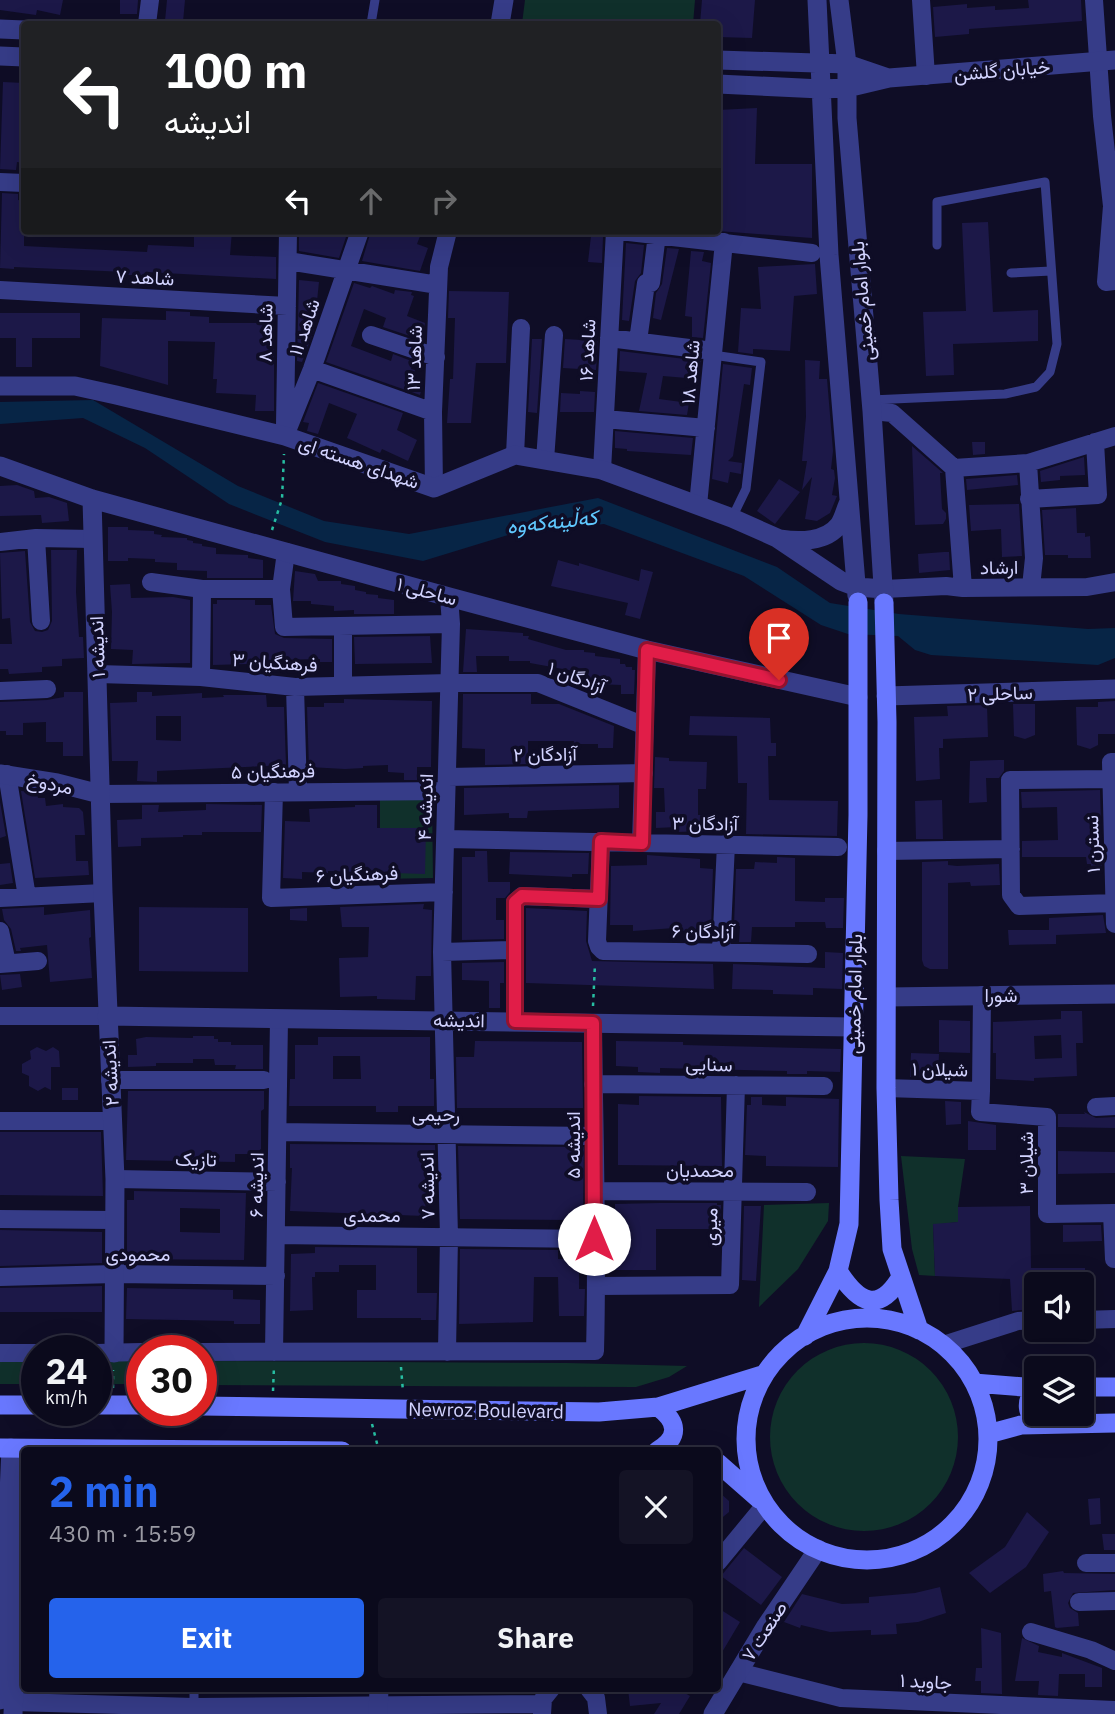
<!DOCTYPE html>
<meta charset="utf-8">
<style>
:root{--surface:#0b0a1c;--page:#141325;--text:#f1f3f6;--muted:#9a9aa3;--line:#2b2b3b;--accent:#2563eb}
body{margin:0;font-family:"IBM Plex Sans",Vazirmatn,sans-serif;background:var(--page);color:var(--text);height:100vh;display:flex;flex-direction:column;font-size:26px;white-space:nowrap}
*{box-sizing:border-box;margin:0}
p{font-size:23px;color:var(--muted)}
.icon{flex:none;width:38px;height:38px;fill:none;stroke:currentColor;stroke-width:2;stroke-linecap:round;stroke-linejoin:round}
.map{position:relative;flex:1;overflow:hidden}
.panel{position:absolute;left:21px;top:1447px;width:700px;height:245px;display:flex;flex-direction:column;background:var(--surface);border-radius:7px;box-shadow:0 7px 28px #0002,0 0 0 2px var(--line)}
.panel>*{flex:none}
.hud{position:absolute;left:21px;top:21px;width:700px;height:214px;border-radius:7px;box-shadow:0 7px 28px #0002,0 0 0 2px var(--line);background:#202124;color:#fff;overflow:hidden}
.controls{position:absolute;left:1024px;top:1272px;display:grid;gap:14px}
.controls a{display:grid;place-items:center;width:70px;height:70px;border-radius:7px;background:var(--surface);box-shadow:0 7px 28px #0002,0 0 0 2px var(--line);font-size:35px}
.speed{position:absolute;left:21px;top:1335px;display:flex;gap:14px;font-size:35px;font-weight:700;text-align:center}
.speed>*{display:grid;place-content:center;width:91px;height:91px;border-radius:50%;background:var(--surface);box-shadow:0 7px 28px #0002,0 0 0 2px var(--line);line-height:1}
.speed small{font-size:18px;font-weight:400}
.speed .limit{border:10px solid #d22;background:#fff;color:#111}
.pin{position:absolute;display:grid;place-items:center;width:60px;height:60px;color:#fff;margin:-72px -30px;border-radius:50% 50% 50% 0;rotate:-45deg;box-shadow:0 0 7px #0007}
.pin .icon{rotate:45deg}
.me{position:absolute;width:77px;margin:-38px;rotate:0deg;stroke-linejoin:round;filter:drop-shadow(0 0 5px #0008)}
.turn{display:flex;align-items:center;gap:24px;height:147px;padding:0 28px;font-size:32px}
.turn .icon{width:91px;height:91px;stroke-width:2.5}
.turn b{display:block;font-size:49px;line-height:60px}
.lanes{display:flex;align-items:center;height:66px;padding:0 28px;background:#0003;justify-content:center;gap:35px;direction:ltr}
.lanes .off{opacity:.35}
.round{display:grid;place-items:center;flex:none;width:74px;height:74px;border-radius:7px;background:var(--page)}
.summary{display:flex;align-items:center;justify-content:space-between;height:119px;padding:0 28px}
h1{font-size:42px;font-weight:700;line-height:52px;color:var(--accent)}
.primary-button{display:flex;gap:14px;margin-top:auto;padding:14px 28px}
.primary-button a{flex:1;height:80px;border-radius:7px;background:var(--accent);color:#fff;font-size:28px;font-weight:700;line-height:80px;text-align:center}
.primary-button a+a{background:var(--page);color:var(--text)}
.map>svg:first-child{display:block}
.green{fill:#10302b}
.water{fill:#072546}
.building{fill:#1c1848;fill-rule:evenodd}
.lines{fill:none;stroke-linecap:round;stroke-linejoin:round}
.path{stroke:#27bea2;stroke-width:2.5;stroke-dasharray:3.5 5;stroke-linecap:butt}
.service{stroke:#363c88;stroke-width:9}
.minor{stroke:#363c88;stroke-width:18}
.tertiary{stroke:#363c88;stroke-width:19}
.secondary{stroke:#6978ff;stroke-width:19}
.route-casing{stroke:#92132f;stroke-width:18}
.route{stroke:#e11d48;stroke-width:12}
.labels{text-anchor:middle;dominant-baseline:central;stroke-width:7;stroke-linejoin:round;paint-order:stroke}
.street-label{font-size:19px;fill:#d2d3ff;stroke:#0f0d26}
.water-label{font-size:21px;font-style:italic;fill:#60c9ff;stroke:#0f0d26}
</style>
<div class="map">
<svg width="1115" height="1714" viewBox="0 0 1115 1714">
<rect width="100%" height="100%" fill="#0f0d26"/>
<!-- green -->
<path class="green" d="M525 0H695L693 24H522Z
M380 800H432L433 878 380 879Z
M901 1156 965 1159 958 1207V1222L933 1225 935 1276 919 1275 912 1249Z
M829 1203 828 1221 798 1269 759 1307 764 1205Z
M770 1437a94 94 0 1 1 188 0a94 94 0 1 1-188 0Z
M0 1360H37V1384H0Z
M96 1360 142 1361V1384H96Z
M201 1361 567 1363 687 1366 669 1377 636 1387 201 1385Z"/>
<!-- water -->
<path class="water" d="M93 400 238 486 324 521 409 534 598 498 777 567 830 603 899 614 1088 629 1115 628V658L1098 665 931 655 915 650 898 636 848 634 821 625 744 576 604 524 508 535 423 561 325 542 229 504 145 448 83 418 0 424V402Z"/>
<!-- building -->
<path class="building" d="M0 0H63L60 15 37 10 36 15 0 10Z
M120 0H138L137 14H120Z
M167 0H185L183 22 165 21Z
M702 0H755L752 38 718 37V24H700Z
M1028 0H1081L1082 21 969 29V34L935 37 933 7 967 4V8L995 6V10L1029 8Z
M3 82 24 83V163L17 162 16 170 0 169Z
M757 108 755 164H812V238L718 231V110Z
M2 193 18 194V200L24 201V246L147 252 148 245 194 247V231H232L230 255 276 257V279L146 272V275H126V272L14 267V269L0 268Z
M988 222 993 312 1038 310V341L953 344 954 375 926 376 923 312 966 311 962 223Z
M299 231H348L339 258 299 251Z
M371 231H422L417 244 428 248 420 271 362 261Z
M591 236 603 237 602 263 588 262Z
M626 243 644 245 641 273 635 281 629 321 622 320Z
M667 248 679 249 661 320 653 318 656 293 662 284Z
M691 251 704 252 702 261 711 263 703 338 692 337V317L685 316Z
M815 264 817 294 794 296 790 351 753 349V354L738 352 741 308 761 309 758 267Z
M299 280 319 282 314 330 302 362 297 361Z
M354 283 370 288 372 286 394 294 395 290 412 292 411 295 414 296 407 316 425 323 422 340 383 327 386 318 364 309 351 346 391 361 393 354 414 362 411 369 415 370 412 379 423 384 420 395 326 362Z
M449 291 509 292 506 363H476L471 423H447L450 379H453L455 318H448Z
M166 311 190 312V316L209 317V323H274V411H255L256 395 216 393 217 379H213L215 342 168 341V385L100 366 102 318 166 320Z
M0 313H80V338H32V367H16V338H0Z
M532 339H542L537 413 528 412Z
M565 339 598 341 596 370 563 368Z
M620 351 701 361 699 379 663 376 659 399 689 403 687 415 639 411 647 373 619 371Z
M805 360 820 361 819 379H827L833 451 831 469 834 470 835 478 832 495 837 496 830 513 817 521 805 519 812 477 802 490 807 461H802L806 417Z
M723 364 752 368 750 385 744 384 733 456 728 461 742 463 741 474 730 472 728 483 712 479Z
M318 383 403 413 397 430 417 440 408 461 382 449 380 453 347 438 357 414 329 403 318 434 307 431 309 423 303 422Z
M580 391 595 392 594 412H560L561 393 580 394Z
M615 431 693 438 691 455 627 451V449L615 448Z
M972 442H985V454L973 455Z
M912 446 943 473H940L942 509 946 513V519L943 524 915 525Z
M1084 457 1085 475 1060 476V480L1041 482 1040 471Z
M1017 475 1018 485 967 490 966 479Z
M779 479 800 492 775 524 757 511Z
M17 485 34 491 35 498 49 497 67 503 69 521 42 523 41 515 0 516V486Z
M1019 504 1022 556 1002 557 1001 529 971 531 969 505Z
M1076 508 1077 533H1085V537L1090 536 1091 558H1068V555H1045L1042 510Z
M108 527H128V530L154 531V534L162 535 161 537 187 538V540L193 541V543L202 544V546L216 548V554L248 555V558L263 560V578H207V571L177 570V563L155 562V559L128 558V561H108Z
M51 550H77L76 592 79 637H83L84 658 62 659V666L42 667V672L9 674 8 669H0V644H12L10 618 2 619 0 553 25 551 30 622 35 631 42 632 48 630 52 621Z
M944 552H949L950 570 919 573 918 554Z
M558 560 579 566V563L639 581 641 569 653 572 640 619 625 615 628 603 551 586Z
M295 571 315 574 318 581H341V584L355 586V590L366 592V594L378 595V598L394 600V614H354V610L334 611V606L311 604V601H293Z
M130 584 131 598 173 597 190 600V663L132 664 133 650 111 649 112 612 110 585Z
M217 600H255V605H271L275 634 284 638 332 639V662H320V659L276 660V663L213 665V604H217Z
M466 629 523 633V636H529L528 639 566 650H584V652L595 653V656L620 659V664H625L626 667H632V670H635L634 694H621V685L574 683V671L530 663V661H509V656H476L477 672H463Z
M430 636 432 663 355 664 354 637Z
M64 692H83V756H63V742H46V722L23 723V735H6V731H0V702L47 700 64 697Z
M137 692H152V696L202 693V698L224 697 223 695H266L267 707H284L286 765 157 771V782L137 781 138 761H112L110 703 137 702ZM156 716H181V741L156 740Z
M463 694H531V704H559L614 726 613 748H598V744H573L574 741H528V764L485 765V749L462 748Z
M344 699 432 701 431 767H417V780H404V773L388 772V765L363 766V768L345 769 309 767 307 707H324V703H344Z
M1115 701V734H1098V745L1090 749 1077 745 1076 707H1098V702Z
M1013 704H1035V735L1025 739 1014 736Z
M987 705 988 737 943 739V748H939L940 779 916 781 914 717 948 716 947 706Z
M690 716 770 718 771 743H776V756H768L769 800 838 801 837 836 746 834 747 783H738L737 736 689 735Z
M655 757 669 758V761L707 762 706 789H698V815H702L703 831 677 832V827L656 828V812H665L664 788H654Z
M998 760H1004V771L999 778H986L987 802 969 803 970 761Z
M619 785V808L528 811 527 818H509V813L464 815V788Z
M1100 790 1102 868H1091V864H1087L1086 857H1022V841L1058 840 1057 807 1022 808 1021 792Z
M21 791 37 792 38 798H45L46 806 63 804V807L79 808 83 812 85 835H75L76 861H88L89 875 35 878Z
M942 800 943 839H916L915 801Z
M0 802 6 836 0 838Z
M206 804 262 805 261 832H202V835H183V837L141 838V846L118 847 117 820 142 819V805H159L158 812 206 810Z
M355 805H377V828H426L425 874 328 871V873L302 872V879L283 878 285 821 310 822 309 809 355 807Z
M475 851H487L488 882H510V892L505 898H496V920H504V939L462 940V857H475Z
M510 852 589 853 588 874H572V877L509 874Z
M647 855 700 859V868L713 869 711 929H706L705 941H694V931H674V928L633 931V925H610L611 866 647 865Z
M777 857 795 858V901L825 902V898H844L843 928H826L825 922H795V927H752L751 942H739L740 926H734L736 869H754L755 862 777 863Z
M948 861V865L957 866 999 864 1000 885 971 886 970 882 948 883V969H930L924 966 922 960V862Z
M10 863 13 883 0 885V864Z
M424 904 423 909 432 910 431 976H416L415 1000 377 999V996L340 997 339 958 368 957 369 927H342L340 907Z
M44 907V915L90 910 91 937 89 938 92 978 50 982 47 945 20 948 21 951H16L11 929 4 920 2 909Z
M139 907 248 908V972L139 971Z
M307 908V921L290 920V909Z
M526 908 587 911 586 941 592 961 713 964 714 989 526 983Z
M1103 915 1106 933 1056 935V944L1009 945 1008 930H1049V918Z
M825 952 843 953 842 989 813 988V995L773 994V990L732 989 733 964 825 968Z
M504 962V983H500V1008H489V981L462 980V963Z
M20 974 22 987 2 990 0 975Z
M1061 1011H1082L1083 1043H1076L1077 1076 1034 1078V1081L996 1079V1053H993V1022L1061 1019ZM1061 1035 1062 1058 1035 1059 1034 1036Z
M939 1020 970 1021V1053L939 1052Z
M193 1036H214V1039H218V1042H231V1045H263V1069H235L236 1065H215L214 1059H193V1063H156V1066L128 1067V1055H137L136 1039 146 1037 193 1038Z
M318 1037H430V1079H434V1106H398V1112H376V1106H289L290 1079H295V1045H318ZM333 1056H360L361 1079H333Z
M475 1041 582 1042 583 1108H457L456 1057H474Z
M616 1041 683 1042V1045L841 1049 840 1072 807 1071V1074H787V1071L660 1068V1073L638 1072V1067L616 1066Z
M37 1047 46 1051 53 1047 59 1051 60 1067H51V1090L45 1087 38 1091 29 1086V1076L22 1073V1064L31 1059 30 1051Z
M911 1053 939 1054 938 1078 910 1077Z
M62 1088H78V1100H62Z
M128 1091H264V1109L261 1111V1149L255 1154H235V1162L126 1160Z
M639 1096 721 1097 722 1166 618 1165V1104L639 1105Z
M751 1097H762V1105L786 1106V1097L839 1099 838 1167 766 1166V1156L745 1155 747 1105H751Z
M945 1101 961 1102V1124L946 1125Z
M1084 1112 1096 1118 1115 1117V1128L1058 1127V1114H1085Z
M968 1121 996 1125V1150H968Z
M0 1132H101L103 1196 0 1195Z
M290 1144 435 1145 436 1168H427L425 1216 290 1211 292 1168H290Z
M458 1146 584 1147 583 1216H572V1220L460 1219Z
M1058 1151 1115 1152V1173L1058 1174Z
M134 1191 246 1193 244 1260 127 1259V1200H134ZM180 1208 220 1209V1233L180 1232Z
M659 1203H717V1205H721L720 1229H656V1270H614L615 1204Z
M744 1206H761L756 1281 742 1280Z
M1030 1206 1031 1268H1085V1284H1032L1033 1309 1012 1311 1010 1279 935 1276 933 1224 958 1222V1207Z
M1063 1225H1101L1102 1241 1063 1242Z
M0 1230 102 1232V1263L0 1266Z
M315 1247 417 1248V1293H437L436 1320H421V1318H357V1290H376V1265H339V1272H315V1277H312L313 1310 290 1311 291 1254 315 1253Z
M460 1249 558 1250V1259L579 1260V1289H585L584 1316H559L558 1277H534L533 1322 459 1324Z
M102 1286V1312H0V1288Z
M127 1288 233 1290V1299L260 1300V1324H234V1321L126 1319Z
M718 1491 729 1501V1512L718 1521Z
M1100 1498 1101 1524 1090 1525 1088 1499Z
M1027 1512 1049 1532 1026 1567 990 1593 969 1573 1005 1547Z
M1102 1534H1115V1550H1104Z
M744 1548 782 1577 761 1605 721 1576Z
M1063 1571 1064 1573 1115 1574V1590L1073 1593 1068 1603 1070 1608 1078 1613 1079 1626 1057 1628 1055 1627 1051 1591 1044 1592 1043 1574Z
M940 1587 946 1613 918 1622 896 1624 897 1634 871 1635V1630L830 1632 801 1625 800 1628 784 1622 802 1594 842 1604 869 1603V1597L915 1593Z
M718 1608 740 1622 718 1659Z
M981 1628 1001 1633 1002 1694 981 1693V1681H975L976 1668H982Z
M1022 1638 1039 1646 1038 1652 1062 1657V1653L1102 1668V1687H1085V1674H1059L1058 1696 1038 1695 1039 1681H1015Z
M628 1689H678L690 1696 679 1714H654L661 1703 630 1706Z"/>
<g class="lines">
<!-- path -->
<path class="path" d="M272 530 282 499 284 454
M593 1006 595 964
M401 1367 403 1392
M24 1370 25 1388
M113 1388V1370
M273 1391 274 1366
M372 1424 379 1451"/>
<!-- service -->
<path class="service" d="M371 24 375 0
M1011 273 1051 271
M713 355 761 362 746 489 732 518
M871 400 1005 394 1036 387 1050 372 1057 344 1045 182 937 202V245
M194 1709V1689"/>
<!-- minor -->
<path class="minor" d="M921 0 926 76
M1094 0 1102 116 1112 206 1106 282 1115 281
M147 24 150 0
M0 182 24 183
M620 231 812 253
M288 261 438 285
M0 290 287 306
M371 335 436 357
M609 338 713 351
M638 341 646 283H651L657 234
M312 369 433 412
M872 411 892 413 954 468 1028 463 1115 436
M605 419 706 428
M285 425 288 231
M285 436 312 369 360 231
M515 455 521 328
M545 460 554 335
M1028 463 1034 558 1031 587
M954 468 963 588
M602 470 615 231
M434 488 433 412 439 267 448 231
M1029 499 1098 495 1095 442
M698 505 724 242
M36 538 41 621
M0 542 36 538 93 539
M286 552 281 589 284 627 451 624
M151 582 202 589H281
M884 589 946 586 963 588 1087 587 1115 582
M343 626V686
M98 674 201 677 295 687 449 683H538L645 726
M201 677 202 589
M295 687 298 792
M0 691 47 689
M1115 762H1111L1115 924
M7 774 27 897
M448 777 644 773
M1111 779 1010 780 1011 895 1019 906 1115 903
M274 792 271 898 444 892
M100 794 446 791
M445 839 838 847
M601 841 597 941 599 947 603 951 808 954
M641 843 647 650
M886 851 1011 849
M0 898 103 893
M0 931 7 963
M442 952 514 950
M721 952 726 844
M0 964 38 961
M0 1016H107
M515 1021V902L522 896 599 899
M110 1080H264
M593 1084 824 1086
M886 1088 981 1091 982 995
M981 1091 980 1112 1047 1117V1214L1115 1213
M1096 1107 1115 1106
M0 1121H113
M278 1132 593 1136
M115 1179 277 1182
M594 1191 807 1192
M1112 1213 1114 1259
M0 1219 115 1220
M276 1235 594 1239
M0 1277 115 1274 276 1276
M597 1286 730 1285 736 1085
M1082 1320 1115 1319
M943 1345 1018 1321 1036 1320
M201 1352 595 1351C598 1242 594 1133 593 1023
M274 1352 279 1019
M447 1352 449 1236 442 952 451 624 449 597
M0 1353H37
M96 1353 142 1352
M718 1562 765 1505
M1086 1563H1115
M1079 1602 1115 1601
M1031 1632 1091 1650 1115 1661
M738 1672 841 1698 1115 1710
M589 1689 596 1698 598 1714
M13 1702 194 1707 542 1704
M542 1714 543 1699 551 1689"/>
<!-- tertiary -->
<path class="tertiary" d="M817 0 829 255 857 596
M839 0 847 64V118L872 411 884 602
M500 24 504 0
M0 29 24 30
M0 56 24 57
M718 60 847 64 888 78
M718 84 821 89 847 88 889 78 1115 60
M0 386H75L116 395 285 436 434 488 515 455 602 470 732 518 777 538 841 581 857 587 884 589
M0 466 92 499 449 597 647 650 858 697
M92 499 103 893 115 1179 114 1353
M781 539C799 542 826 542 839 525 843 520 845 511 848 504
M886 696 1115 689
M0 774 57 783 100 794
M887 997 1115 994
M107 1016 854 1027
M0 1700 11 1448
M13 1714 24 1477
M378 1714 379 1689
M713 1714 766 1626 818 1549"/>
<!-- secondary -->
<path class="secondary" d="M884 603 887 722 886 1088 889 1200 892 1249 919 1330
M838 1271C858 1302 878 1315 901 1277
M746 1439a121 121 0 1 1 242 0a121 121 0 1 1-242 0Z
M805 1336 838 1271 849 1224 858 815V602
M974 1383 1036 1388
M1082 1387H1115
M1036 1388C1025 1401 1025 1415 1041 1424
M0 1405H37
M96 1405H142
M201 1406 599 1412 658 1407 765 1374
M988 1434 1021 1425 1115 1423
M0 1448 342 1451
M657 1451C680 1437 678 1422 658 1407
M718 1463 759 1499"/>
</g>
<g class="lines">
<!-- route casing -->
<g class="route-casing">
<path id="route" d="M594 1239 593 1023 515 1021V902L522 896 599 899 601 841 642 843 647 650 779 680"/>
</g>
<!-- route -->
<use href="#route" class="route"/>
</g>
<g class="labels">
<!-- street labels -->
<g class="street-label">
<text transform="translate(1002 70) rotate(-5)">خیابان گلشن</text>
<text transform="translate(145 277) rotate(3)">شاهد ۷</text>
<text transform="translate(862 301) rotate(-95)">بلوار امام خمینی</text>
<text transform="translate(304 327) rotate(-71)">شاهد ۱۱</text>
<text transform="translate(265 333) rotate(-89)">شاهد ۸</text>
<text transform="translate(587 350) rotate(-87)">شاهد ۱۶</text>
<text transform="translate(414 358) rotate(-88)">شاهد ۱۳</text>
<text transform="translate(690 372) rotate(-85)">شاهد ۱۸</text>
<text transform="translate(359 462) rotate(19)">شهدای هسته ای</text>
<text transform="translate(999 567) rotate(-1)">ارشاد</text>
<text transform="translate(427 591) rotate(15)">ساحلی ۱</text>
<text transform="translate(97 647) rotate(-92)">اندیشه ۱</text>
<text transform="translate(275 662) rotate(4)">فرهنگیان ۳</text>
<text transform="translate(577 677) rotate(20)">آزادگان ۱</text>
<text transform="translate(1000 693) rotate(-2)">ساحلی ۲</text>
<text transform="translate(545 754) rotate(-1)">آزادگان ۲</text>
<text transform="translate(273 771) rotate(-1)">فرهنگیان ۵</text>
<text transform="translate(50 783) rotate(12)">مردوخ</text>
<text transform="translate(425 807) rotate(-88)">اندیشه ۴</text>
<text transform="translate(705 823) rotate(1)">آزادگان ۳</text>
<text transform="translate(1092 844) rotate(-92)">نسترن ۱</text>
<text transform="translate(357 874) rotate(-2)">فرهنگیان ۶</text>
<text transform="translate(703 931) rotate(1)">آزادگان ۶</text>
<text transform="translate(854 994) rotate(-89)">بلوار امام خمینی</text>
<text x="1001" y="995">شورا</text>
<text transform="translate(459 1020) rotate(1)">اندیشه</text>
<text transform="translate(709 1064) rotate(1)">سنایی</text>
<text transform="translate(940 1069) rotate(1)">شیلان ۱</text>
<text transform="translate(110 1073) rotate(-93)">اندیشه ۲</text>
<text transform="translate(436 1114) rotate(1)">رحیمی</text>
<text transform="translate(573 1145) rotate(-90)">اندیشه ۵</text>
<text transform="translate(196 1159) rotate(1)">تازیک</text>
<text transform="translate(1026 1163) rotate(-90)">شیلان ۳</text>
<text x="700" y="1170">محمدیان</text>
<text transform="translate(256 1185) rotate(-89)">اندیشه ۶</text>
<text transform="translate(427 1186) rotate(-91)">اندیشه ۷</text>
<text x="372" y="1215">محمدی</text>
<text transform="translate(710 1227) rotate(-89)">میری</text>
<text x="138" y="1254">محمودی</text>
<text transform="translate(486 1410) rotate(1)">Newroz Boulevard</text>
<text transform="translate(764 1631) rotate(-57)">صنعت ۷</text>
<text transform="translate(926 1681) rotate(3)">جاوید ۱</text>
</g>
<!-- water labels -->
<g class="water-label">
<text transform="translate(552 521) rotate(-6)">کەڵینەکەوە</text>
</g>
</g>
</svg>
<div class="controls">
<a><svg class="icon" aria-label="sound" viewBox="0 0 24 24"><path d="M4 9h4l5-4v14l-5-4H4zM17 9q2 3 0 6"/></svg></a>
<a><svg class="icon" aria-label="layers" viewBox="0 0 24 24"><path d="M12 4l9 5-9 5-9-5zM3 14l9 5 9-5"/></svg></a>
</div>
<div class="speed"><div>24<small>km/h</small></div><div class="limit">30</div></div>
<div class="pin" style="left:779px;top:680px;background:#d93025"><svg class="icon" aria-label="arrive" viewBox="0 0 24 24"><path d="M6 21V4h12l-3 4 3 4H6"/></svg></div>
<svg class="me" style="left:594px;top:1239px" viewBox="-20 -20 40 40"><circle r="19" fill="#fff"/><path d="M0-13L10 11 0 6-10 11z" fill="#e11d48"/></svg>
<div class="hud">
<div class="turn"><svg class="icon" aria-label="left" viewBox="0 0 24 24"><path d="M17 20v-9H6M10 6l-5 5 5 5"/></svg><div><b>100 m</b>اندیشه</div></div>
<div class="lanes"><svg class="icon" aria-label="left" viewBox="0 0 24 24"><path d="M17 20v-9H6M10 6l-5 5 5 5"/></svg><svg class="icon off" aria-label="ahead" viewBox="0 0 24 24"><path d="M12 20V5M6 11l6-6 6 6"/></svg><svg class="icon off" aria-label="right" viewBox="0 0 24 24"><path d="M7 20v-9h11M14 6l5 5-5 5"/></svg></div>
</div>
<section class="panel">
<div class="summary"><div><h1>2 min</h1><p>430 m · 15:59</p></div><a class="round"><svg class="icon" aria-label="close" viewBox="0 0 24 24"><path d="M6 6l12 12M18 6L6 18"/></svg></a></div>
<div class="primary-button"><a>Exit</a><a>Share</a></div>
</section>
</div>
